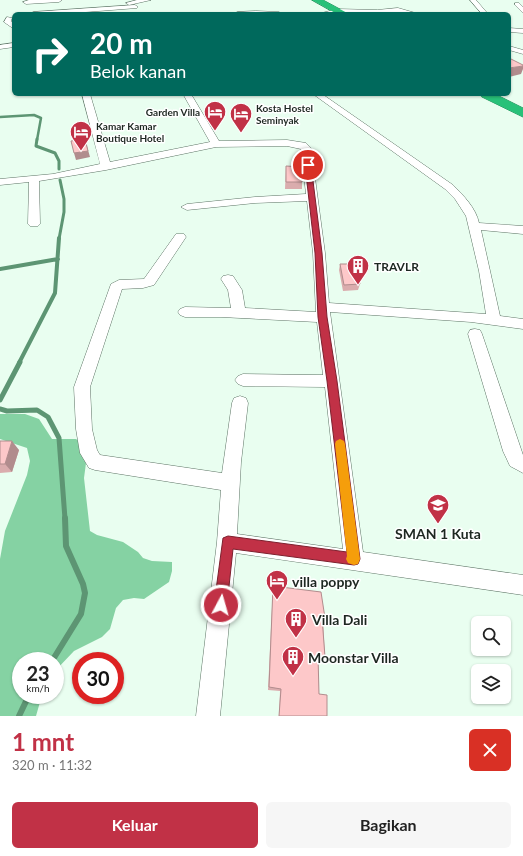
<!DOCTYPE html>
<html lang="id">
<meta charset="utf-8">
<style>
:root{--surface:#fff;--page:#f6f6f6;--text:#222;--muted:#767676;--accent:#c13146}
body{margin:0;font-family:Lato,sans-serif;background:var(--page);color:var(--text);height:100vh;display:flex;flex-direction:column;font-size:15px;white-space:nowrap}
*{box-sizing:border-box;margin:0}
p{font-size:13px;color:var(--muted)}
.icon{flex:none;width:22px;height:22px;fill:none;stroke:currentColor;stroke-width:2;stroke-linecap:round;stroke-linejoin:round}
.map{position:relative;height:716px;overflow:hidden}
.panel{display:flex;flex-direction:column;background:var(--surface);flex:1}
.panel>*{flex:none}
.hud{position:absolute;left:12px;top:12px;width:499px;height:84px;border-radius:6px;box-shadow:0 1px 3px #0004;background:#00695c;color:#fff;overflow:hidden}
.controls{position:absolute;left:471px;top:616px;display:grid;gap:8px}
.controls a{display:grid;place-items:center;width:40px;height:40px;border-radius:6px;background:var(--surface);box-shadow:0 1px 3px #0004;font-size:20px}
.speed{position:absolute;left:12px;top:652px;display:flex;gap:8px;font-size:20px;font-weight:700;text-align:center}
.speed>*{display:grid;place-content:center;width:52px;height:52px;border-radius:50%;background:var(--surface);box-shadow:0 1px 3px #0004;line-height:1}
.speed small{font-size:10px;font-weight:400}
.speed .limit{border:6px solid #d22;background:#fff;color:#111}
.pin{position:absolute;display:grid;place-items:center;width:34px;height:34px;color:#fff;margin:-17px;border:2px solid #fff;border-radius:50%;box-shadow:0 1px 4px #0007}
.me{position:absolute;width:44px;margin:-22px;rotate:6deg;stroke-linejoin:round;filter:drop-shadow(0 0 3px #0008)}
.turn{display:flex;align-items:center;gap:14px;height:84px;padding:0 12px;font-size:18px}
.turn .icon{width:52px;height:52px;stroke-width:2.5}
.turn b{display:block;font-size:28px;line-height:34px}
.round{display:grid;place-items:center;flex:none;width:42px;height:42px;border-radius:6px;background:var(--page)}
.summary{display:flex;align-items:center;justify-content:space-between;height:68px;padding:0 12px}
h1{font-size:24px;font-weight:700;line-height:30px;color:var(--accent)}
.cta{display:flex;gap:8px;margin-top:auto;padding:8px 12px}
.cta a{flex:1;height:46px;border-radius:6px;background:var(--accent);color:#fff;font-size:16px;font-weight:700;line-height:46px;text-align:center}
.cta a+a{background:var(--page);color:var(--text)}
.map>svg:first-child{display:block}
.forest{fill:#85d2a3}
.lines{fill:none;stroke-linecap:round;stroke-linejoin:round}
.stream-far4{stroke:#5d9573;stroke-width:2.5}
.stream-far3{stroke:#5d9573;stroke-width:3}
.stream-far2{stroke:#5d9573;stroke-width:4}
.stream-far1{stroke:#5d9573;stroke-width:5}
.stream{stroke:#5d9573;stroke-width:6}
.minor-casing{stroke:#5d7465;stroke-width:1}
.highway-casing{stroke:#248b5a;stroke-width:1}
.minor{fill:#fff;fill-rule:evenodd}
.highway{fill:#28c179;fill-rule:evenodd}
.wall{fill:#daacad}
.shaded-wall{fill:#b18c8d}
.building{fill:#fdc8c9;stroke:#b18c8d}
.route{fill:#c13146;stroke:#7d202e}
.slow{fill:#f59e0b}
.labels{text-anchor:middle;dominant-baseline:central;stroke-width:3;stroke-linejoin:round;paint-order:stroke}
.far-poi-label{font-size:10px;font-weight:bold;fill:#1d2721;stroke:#fff;text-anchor:start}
.poi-label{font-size:12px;font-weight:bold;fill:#1d2721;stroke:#fff;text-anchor:start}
.near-poi-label{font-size:14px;font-weight:bold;fill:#1d2721;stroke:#fff;text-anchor:start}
</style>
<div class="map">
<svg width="523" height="716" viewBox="0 0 523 716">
<rect width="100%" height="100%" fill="#e9fef0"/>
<!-- forest -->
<path class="forest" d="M0 414H25L39 419 52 439H76L81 443 84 449 86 463 84 478 90 531 97 535 123 542 138 552 143 558 152 561 172 562V571L169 582 144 599 134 598 123 600 116 608 110 629 102 637 74 651 55 671V661H21V695H42L36 716H0V559L5 531 27 475 30 461 27 448 0 439Z"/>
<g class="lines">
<!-- stream-far4 -->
<path class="stream-far4" d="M0 117 34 115 41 118 37 140"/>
<!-- stream-far3 -->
<path class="stream-far3" d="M37 139 36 146 55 153 59 161V169
M59 239 64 212V199L60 180"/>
<!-- stream-far2 -->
<path class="stream-far2" d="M0 269 58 259
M19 363 55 293 59 238"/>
<!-- stream-far1 -->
<path class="stream-far1" d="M0 400 20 362
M0 409 7 411 37 410 48 417 59 438 65 519"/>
<!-- stream -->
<path class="stream" d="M52 661 81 614 85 593 83 584 66 546 65 518
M19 716 29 695"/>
<!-- minor casing -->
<g class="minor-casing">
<path id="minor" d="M29 0H62L59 2 26 4 23 2Z
M137 0H151L129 5 126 3Z
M470 0H476L488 14H482Z
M515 3H519L523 7V13L515 5Z
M135 5 138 7 137 8 60 14H30L33 12Z
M398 8 419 14 398 12 377 14H318L337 9 377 10Z
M256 11 279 12 282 14H234L237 12Z
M7 17 12 18 11 21 14 24V29L4 22Z
M509 28 523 29V33L509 32Z
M14 43V47L0 49V45Z
M509 46 523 50V54L509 50Z
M82 94H90L110 162 210 142 183 94H191L219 141 287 140 306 143 311 148 325 253 329 303 486 314 479 271 466 216 455 199 445 189 313 94H322L453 185C463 195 476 208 479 223L523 226V234L481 230 500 316 523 319V329L471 322 330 312 363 552 523 575V595L236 553 220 716H196L217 542 221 490 95 470 89 468 80 453 76 429 74 387 111 284 119 280 144 279 176 234H184L186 237 154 285 143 288 122 289 90 387 92 429 97 450 100 455 222 473 232 403 234 398 240 396 246 398 248 403 241 462 237 534 343 549 325 387 243 386 238 384 235 380 238 376 243 374 323 375 317 322 221 317H185L180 315 178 312 180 309 185 307 231 308 228 290 221 279 223 276 228 275 233 276 242 290 245 308 316 312 313 253 307 201 255 203 187 210 181 207 187 204 255 197 306 194 301 149 287 146 216 147 106 170 39 181 40 224 38 226H30L28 224 29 182 0 185V179L53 174 100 164Z
M475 329 480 330 482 334 523 455V473L510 466 503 451 468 334 470 330Z"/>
</g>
<!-- highway casing -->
<g class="highway-casing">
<path id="highway" d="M312 0H323L349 14H337Z
M480 94H495L523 108V117L482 97Z"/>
</g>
<!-- minor -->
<use href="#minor" class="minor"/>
<!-- highway -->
<use href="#highway" class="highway"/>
</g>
<!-- wall -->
<path class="wall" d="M286 166 302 182V189H285Z
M340 264 360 284 358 290 343 291 339 270Z
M0 441 19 450 12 472 0 473Z
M273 586 325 618 324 621H323L325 657 324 660H318L319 694 327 716H279L280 691 268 690Z"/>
<!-- shaded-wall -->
<path class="shaded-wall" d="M523 66V69L521 74 509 77V68Z
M85 139 90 157 76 160 74 153Z
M12 441 19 450 12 472 5 464Z"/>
<!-- building -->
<path class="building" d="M509 58 523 65V66L509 68Z
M85 139 88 151 74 153 71 141Z
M286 166 302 167V182H286Z
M340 264H355L360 284 344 285Z
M0 441H12L5 464H0Z
M273 586 321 592 325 618 322 617 325 657 318 656 319 694 327 695V716H279L281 689 269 687Z"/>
<!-- route -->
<path class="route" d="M308 163 311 165 322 253 327 317 337 381 360 559 358 564 354 565 233 549 227 605 225 610 221 612 216 610 214 605 223 538 228 536 347 552 327 381 318 317 315 253 305 165Z"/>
<!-- slow -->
<path class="slow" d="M340 439 344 441 345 444 360 559 358 564 354 565 348 563 346 559 347 556 335 444 336 441Z"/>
<!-- icons -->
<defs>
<g id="hotel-pin" transform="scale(1.15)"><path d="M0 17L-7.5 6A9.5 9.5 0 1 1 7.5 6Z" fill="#c13146" stroke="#fff"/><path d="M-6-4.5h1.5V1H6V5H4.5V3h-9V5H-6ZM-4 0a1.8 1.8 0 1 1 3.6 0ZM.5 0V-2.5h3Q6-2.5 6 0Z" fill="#fff"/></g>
<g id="building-pin" transform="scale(1.15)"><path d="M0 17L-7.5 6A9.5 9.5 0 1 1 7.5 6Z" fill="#c13146" stroke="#fff"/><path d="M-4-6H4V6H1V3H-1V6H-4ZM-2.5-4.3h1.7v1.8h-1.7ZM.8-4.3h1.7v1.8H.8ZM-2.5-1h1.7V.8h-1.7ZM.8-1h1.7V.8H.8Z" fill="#fff"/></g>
<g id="school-pin" transform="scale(1.15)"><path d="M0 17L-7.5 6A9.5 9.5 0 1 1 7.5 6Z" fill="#c13146" stroke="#fff"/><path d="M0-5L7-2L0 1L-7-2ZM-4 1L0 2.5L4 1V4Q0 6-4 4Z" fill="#fff"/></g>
</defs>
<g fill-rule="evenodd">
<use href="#hotel-pin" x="215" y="112"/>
<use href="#hotel-pin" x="241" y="114"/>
<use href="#hotel-pin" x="81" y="132"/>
<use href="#building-pin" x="358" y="266"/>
<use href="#school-pin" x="438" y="505"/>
<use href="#hotel-pin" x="277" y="581"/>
<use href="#building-pin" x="296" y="619"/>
<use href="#building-pin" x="293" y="657"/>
</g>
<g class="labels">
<!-- far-poi labels -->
<g class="far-poi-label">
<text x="256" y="108">Kosta Hostel<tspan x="256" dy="12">Seminyak</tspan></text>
<text x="200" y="112" text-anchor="end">Garden Villa</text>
<text x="96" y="126">Kamar Kamar<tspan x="96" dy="12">Boutique Hotel</tspan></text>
</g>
<!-- poi labels -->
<g class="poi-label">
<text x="374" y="266">TRAVLR</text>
</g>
<!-- near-poi labels -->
<g class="near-poi-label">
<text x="438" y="533" text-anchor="middle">SMAN 1 Kuta</text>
<text x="292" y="581">villa poppy</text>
<text x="312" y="619">Villa Dali</text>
<text x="308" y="657">Moonstar Villa</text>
</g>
</g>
</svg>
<div class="controls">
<a><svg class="icon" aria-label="search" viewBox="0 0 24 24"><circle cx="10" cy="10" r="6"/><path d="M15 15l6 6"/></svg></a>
<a><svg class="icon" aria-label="layers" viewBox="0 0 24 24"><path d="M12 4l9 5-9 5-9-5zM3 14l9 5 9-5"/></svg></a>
</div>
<div class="speed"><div>23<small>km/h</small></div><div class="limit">30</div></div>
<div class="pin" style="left:308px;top:165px;background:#d93025"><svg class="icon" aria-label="arrive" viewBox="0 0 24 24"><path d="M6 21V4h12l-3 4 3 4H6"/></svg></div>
<svg class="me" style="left:221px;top:605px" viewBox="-20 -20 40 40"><circle r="17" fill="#c13146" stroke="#fff" stroke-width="3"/><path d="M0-11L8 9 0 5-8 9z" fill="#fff"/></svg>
<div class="hud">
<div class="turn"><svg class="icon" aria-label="right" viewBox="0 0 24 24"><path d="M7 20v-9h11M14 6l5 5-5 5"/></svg><div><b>20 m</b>Belok kanan</div></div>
</div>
</div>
<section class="panel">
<div class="summary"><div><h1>1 mnt</h1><p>320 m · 11:32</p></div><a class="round" style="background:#d93025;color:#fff"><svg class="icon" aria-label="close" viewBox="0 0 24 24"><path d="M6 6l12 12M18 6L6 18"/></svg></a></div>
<div class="cta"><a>Keluar</a><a>Bagikan</a></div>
</section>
